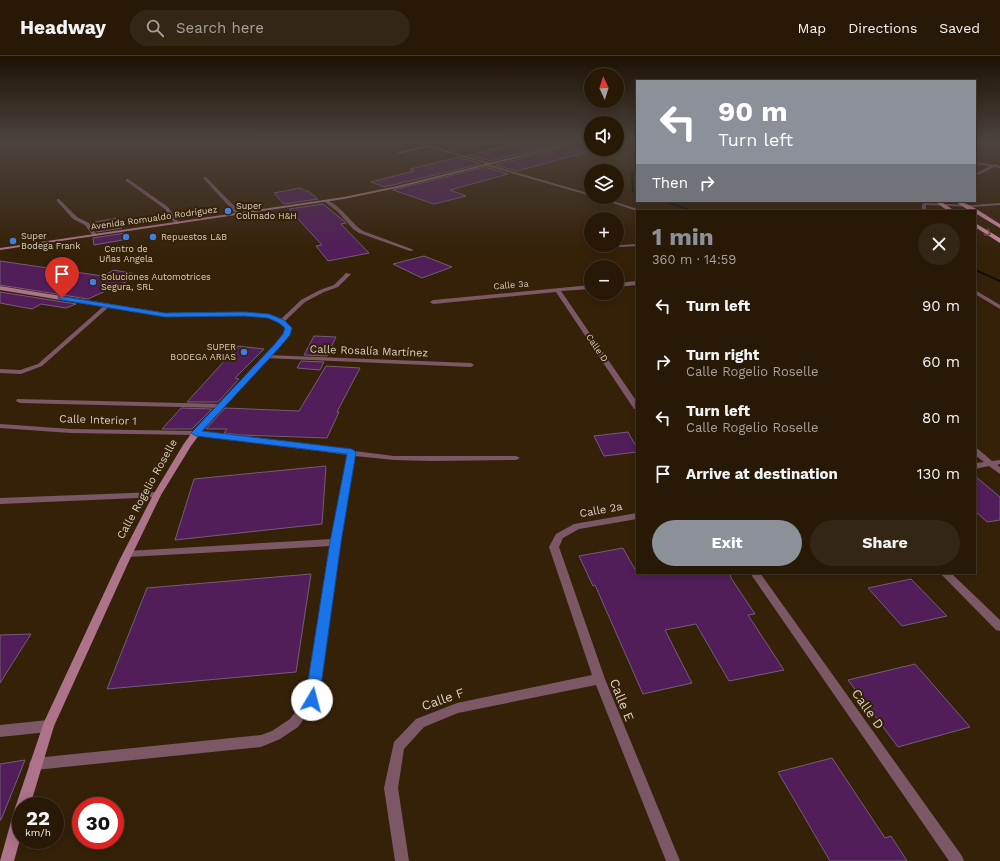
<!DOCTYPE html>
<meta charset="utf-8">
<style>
:root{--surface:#281906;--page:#342614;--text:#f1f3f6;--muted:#a5a09b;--line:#443828;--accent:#8c9099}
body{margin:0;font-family:"Work Sans",sans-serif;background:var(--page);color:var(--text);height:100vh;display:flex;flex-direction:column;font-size:15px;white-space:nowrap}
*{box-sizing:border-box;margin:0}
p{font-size:13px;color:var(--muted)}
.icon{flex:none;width:22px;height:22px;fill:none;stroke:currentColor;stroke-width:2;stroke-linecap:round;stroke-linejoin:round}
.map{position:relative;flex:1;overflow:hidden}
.drawer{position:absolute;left:636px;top:154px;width:340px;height:364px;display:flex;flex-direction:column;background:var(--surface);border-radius:0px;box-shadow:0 2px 10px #0003,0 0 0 1px var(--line)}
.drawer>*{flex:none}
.banner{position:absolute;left:636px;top:24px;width:340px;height:122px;border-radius:0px;box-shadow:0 2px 10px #0003,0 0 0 1px var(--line);background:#8c9099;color:#fff;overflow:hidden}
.needle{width:26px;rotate:356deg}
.buttons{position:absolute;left:584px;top:12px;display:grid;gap:8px}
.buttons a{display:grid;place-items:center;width:40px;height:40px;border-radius:50%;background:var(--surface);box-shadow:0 2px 10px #0003,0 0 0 1px var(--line);font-size:20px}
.speed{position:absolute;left:12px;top:741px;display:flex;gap:8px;font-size:20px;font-weight:700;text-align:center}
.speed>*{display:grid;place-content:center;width:52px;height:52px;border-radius:50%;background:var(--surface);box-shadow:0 2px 10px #0003,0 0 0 1px var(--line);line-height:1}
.speed small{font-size:10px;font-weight:400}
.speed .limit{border:6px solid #d22;background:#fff;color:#111}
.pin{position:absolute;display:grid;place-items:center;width:34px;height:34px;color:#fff;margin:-41px -17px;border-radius:50% 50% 50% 0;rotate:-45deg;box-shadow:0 0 4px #0007}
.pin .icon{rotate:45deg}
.me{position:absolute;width:44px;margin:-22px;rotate:8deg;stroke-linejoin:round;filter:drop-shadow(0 0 3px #0008)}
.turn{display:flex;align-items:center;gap:14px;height:84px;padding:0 16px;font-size:18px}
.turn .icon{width:52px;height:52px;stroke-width:2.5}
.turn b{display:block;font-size:28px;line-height:34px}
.then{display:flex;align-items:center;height:38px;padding:0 16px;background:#0003;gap:8px;font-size:15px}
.round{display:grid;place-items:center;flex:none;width:42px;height:42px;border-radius:21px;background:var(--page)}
.headline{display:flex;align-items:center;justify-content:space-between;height:68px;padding:0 16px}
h1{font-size:24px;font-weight:700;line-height:30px;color:var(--accent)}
.primary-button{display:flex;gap:8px;margin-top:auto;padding:8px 16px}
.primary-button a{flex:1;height:46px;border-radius:24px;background:var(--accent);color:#fff;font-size:16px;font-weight:700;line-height:46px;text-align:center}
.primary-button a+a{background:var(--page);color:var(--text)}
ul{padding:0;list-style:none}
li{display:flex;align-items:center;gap:12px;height:56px;padding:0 16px}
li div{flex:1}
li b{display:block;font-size:15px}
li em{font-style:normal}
header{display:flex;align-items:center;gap:24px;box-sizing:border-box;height:56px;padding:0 20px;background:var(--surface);border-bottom:1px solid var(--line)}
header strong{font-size:19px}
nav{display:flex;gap:22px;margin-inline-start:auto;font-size:14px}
.search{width:280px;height:36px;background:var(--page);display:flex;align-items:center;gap:10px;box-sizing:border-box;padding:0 14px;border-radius:22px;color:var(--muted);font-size:15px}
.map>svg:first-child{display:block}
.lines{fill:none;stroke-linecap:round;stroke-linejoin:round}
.stream{fill:#031314;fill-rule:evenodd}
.building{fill:#511e5a;stroke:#735d77}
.street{fill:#7c5867;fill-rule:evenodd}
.secondary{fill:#ac738b;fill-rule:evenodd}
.primary{fill:#d188a7;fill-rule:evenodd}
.oneway{stroke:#734a48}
.route{fill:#1a73e8;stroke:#114b97}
.shop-dot{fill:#3f7fe0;stroke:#352108;stroke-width:1.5}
.labels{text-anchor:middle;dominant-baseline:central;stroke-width:4;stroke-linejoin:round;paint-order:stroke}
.far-poi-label{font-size:9px;fill:#dccfc1;stroke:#352108;text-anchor:start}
.far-street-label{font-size:9px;fill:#dccfc1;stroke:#352108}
.street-label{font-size:11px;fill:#dccfc1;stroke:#352108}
.near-street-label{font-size:13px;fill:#dccfc1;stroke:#352108}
</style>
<header>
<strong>Headway</strong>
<div class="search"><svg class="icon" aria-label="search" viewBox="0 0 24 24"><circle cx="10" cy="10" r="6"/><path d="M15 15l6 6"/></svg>Search here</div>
<nav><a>Map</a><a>Directions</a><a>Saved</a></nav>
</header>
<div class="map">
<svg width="1000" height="805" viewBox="0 0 1000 805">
<rect width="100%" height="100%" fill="#352108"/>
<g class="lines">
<!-- stream -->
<path class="stream" d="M632 116 633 117 634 135 637 136V138L632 136 631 117Z
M662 145H667L695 155H690Z
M975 213 1000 224V226L975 215Z"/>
</g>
<!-- building -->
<path class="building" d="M528 85 537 87 542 85 556 89 490 105 469 99Z
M565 91 587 96 517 115 495 109Z
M459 101 481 108 384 131 371 126 414 115 410 113Z
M485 111 508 118 450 134 466 140 434 148 393 134Z
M300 132 305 135H308L318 143 284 148 274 137Z
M323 148 344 165 346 167 341 168 369 197 328 205 316 190 322 189 289 153Z
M116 162 122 172 97 176 91 167Z
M125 177 128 183 94 189 93 182Z
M424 200 452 211 422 222 393 208Z
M0 205 103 220 114 214 141 219 88 243 0 229Z
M0 236 76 248 66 252 41 248 32 253 0 247Z
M314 280 336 281 327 300 304 299Z
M238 290 264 293 235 322 239 323 218 346H187Z
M301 305 324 306 320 314 297 312Z
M326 310 360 312 337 356H339L327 382 240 379 224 377 227 373H206L225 352 299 355Z
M181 352 212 353 192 373H162Z
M628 376 637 392V396L604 400 594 380Z
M326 410 322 468 175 484 194 423Z
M975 420 1000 441V464L987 466 975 455Z
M623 492 637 517H730L731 522 755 558 748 559 784 614 729 625 696 568 665 574 692 627 643 638 595 529 593 530 579 500Z
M311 518 296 616 107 633 147 532Z
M911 523 947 560 902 570 868 532Z
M31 578 0 627V579Z
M915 608 970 671 898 691 848 624Z
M832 702 885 782 891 780 907 805H830L778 716Z
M25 704 1 764H0V708Z"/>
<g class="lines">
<!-- street -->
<path class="street" d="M405 84H409L491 107 488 108 428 91 398 98V96L424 90Z
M975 106 993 109 996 108 1000 110V112L994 111 978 119 977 117 990 110 975 108Z
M484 107 591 138V140L483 109Z
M204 121H206L241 157V159H237L204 123Z
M126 123H128L168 151 179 167V168H175L165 153 126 125Z
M595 141H601L643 155H637Z
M57 143H59L77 161 89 167 97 179V180H93L85 169 73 163 57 145Z
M325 144C337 145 352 168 363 175L414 194 410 195 359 177 353 173 338 156 325 146Z
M924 147 973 149 1000 147V149L973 151 926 149V155H922V148Z
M637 188V190L620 191 618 190 620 189Z
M346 217 351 218 338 231 324 236 305 246 284 266H280V264L301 244 320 234 334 229Z
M637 225V229L617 231V227Z
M591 229V233L561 235 637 346V353H634L556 236 433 248 430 246 433 244Z
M975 234 1000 249V253L975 238Z
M106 248 111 249 42 310 21 318 0 317V313L20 314 38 308Z
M267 299 471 307 474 309 471 311 265 302 264 301Z
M17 343 222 348 226 350 222 352 20 347 16 345Z
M0 368 71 373 196 375 394 400H516L520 402 516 404 431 405 394 404 355 400 341 486 318 644 298 671 280 683 261 691 35 714 31 712 29 708 31 704 35 702 261 679 272 675 290 663 306 642 331 490 128 501 125 500 123 498 125 496 128 495 332 483 348 399 196 379 71 377 0 372Z
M975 393H978L992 405 1000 404V408L997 409 1000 411V418L989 410 975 413V407L984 406 975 399Z
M157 436 160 437 161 439 160 441 0 448V442Z
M637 457V463L579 473 563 482 559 491 605 623 680 805H666L596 629 458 657 424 671 404 693 398 732 409 805H395L384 732 394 686 416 663 457 647 592 619 549 491 556 478 574 468Z
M750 517H760L962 800 964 805H949Z
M940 517H951L1000 564V575L996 574Z
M48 664 52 666 54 670 52 674 48 676 0 681V669Z"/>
<!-- secondary -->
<path class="secondary" d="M582 84H587L397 132 344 143 0 194V192L344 141 397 130Z
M0 230 165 257 245 256 269 258 284 264 291 272 289 280 199 379 191 390 161 439 129 505 54 670 30 750H21V780L14 805H0L14 755 44 666 119 505 153 439 183 389 193 375 284 279 285 272 280 266 268 262 245 260 165 261 0 234Z"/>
<!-- primary -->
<path class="primary" d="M934 145H940L955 155H948Z
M954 145C968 145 988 161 1000 168V172L975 157V155H970Z
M975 167 1000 182V187L975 171Z"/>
</g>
<!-- one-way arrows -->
<defs><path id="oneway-chevron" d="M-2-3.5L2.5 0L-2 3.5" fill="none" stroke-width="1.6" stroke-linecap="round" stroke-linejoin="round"/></defs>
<use class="oneway" href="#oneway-chevron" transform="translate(988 177) rotate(32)"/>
<!-- sky -->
<linearGradient id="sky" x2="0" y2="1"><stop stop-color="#1d1204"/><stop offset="0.43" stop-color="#4b433d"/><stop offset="1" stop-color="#4b433d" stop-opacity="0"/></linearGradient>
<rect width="1000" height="196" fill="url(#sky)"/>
<!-- route -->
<path class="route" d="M59 240 165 257 244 256 269 258 284 264 292 272 290 279 279 292 202 375 352 393 356 396 341 486 319 644 317 649 312 650 307 649 305 644 330 486 347 398 196 380 191 377 274 289 283 278 285 272 279 267 268 262 244 260 165 261 62 244 58 242Z"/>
<!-- markers -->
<g class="shop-dot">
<circle cx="228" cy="155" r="4"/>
<circle cx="126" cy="181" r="4"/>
<circle cx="153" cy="181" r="4"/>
<circle cx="13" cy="185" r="4"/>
<circle cx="93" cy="226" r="4"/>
<circle cx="244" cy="296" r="4"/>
</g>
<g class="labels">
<!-- far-poi labels -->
<g class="far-poi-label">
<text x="236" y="150">Super<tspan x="236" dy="10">Colmado H&amp;H</tspan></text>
<text x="21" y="180">Super<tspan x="21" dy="10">Bodega Frank</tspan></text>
<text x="161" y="181">Repuestos L&amp;B</text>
<text x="126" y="193" text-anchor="middle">Centro de<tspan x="126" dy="10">Uñas Angela</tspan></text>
<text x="101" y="221">Soluciones Automotrices<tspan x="101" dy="10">Segura, SRL</tspan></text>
<text x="236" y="291" text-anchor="end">SUPER<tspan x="236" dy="10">BODEGA ARIAS</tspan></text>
</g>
<!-- far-street labels -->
<g class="far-street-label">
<text transform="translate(154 162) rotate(-8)">Avenida Romualdo Rodríguez</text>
<text transform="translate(511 229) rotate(-5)">Calle 3a</text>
<text transform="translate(597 292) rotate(56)">Calle D</text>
</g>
<!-- street labels -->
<g class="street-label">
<text transform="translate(369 295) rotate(2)">Calle Rosalía Martínez</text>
<text transform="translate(98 364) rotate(2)">Calle Interior 1</text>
<text transform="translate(147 433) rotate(-61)">Calle Rogelio Roselle</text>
<text transform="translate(601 454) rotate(-10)">Calle 2a</text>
</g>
<!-- near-street labels -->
<g class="near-street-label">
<text transform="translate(443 643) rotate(-19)">Calle F</text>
<text transform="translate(622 644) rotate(68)">Calle E</text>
<text transform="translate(868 653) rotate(55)">Calle D</text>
</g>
</g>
</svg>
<div class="buttons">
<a><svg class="needle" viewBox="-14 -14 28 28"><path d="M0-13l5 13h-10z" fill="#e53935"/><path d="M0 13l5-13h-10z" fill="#a5a09b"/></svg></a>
<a><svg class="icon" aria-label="sound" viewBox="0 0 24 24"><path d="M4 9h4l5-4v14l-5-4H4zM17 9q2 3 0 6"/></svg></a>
<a><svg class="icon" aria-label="layers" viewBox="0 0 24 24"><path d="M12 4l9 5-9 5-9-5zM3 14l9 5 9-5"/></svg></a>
<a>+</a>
<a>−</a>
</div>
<div class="speed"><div>22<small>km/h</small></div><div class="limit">30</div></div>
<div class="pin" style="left:62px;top:242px;background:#d93025"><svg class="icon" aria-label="arrive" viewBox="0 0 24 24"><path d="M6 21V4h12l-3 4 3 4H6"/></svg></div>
<svg class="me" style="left:312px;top:644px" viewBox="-20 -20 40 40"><circle r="19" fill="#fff"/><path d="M0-13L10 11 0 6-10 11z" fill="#1a73e8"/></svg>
<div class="banner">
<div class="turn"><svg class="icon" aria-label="left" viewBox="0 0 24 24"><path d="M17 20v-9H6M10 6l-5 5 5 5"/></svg><div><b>90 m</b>Turn left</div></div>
<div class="then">Then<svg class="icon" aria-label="right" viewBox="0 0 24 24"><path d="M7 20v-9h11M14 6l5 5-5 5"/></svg></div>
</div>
<section class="drawer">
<div class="headline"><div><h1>1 min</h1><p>360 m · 14:59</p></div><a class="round"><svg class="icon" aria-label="close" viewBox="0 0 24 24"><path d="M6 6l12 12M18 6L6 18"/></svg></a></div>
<ul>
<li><svg class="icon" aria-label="left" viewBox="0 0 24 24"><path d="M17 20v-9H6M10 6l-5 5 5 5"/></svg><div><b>Turn left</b></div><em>90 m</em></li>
<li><svg class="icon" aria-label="right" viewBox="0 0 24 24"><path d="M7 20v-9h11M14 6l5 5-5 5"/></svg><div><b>Turn right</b><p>Calle Rogelio Roselle</p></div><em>60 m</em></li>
<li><svg class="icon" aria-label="left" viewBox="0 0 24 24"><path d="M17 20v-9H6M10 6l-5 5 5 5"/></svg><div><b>Turn left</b><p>Calle Rogelio Roselle</p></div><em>80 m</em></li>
<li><svg class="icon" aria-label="arrive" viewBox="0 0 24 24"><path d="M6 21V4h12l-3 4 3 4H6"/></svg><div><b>Arrive at destination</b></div><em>130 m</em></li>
</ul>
<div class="primary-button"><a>Exit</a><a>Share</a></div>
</section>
</div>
